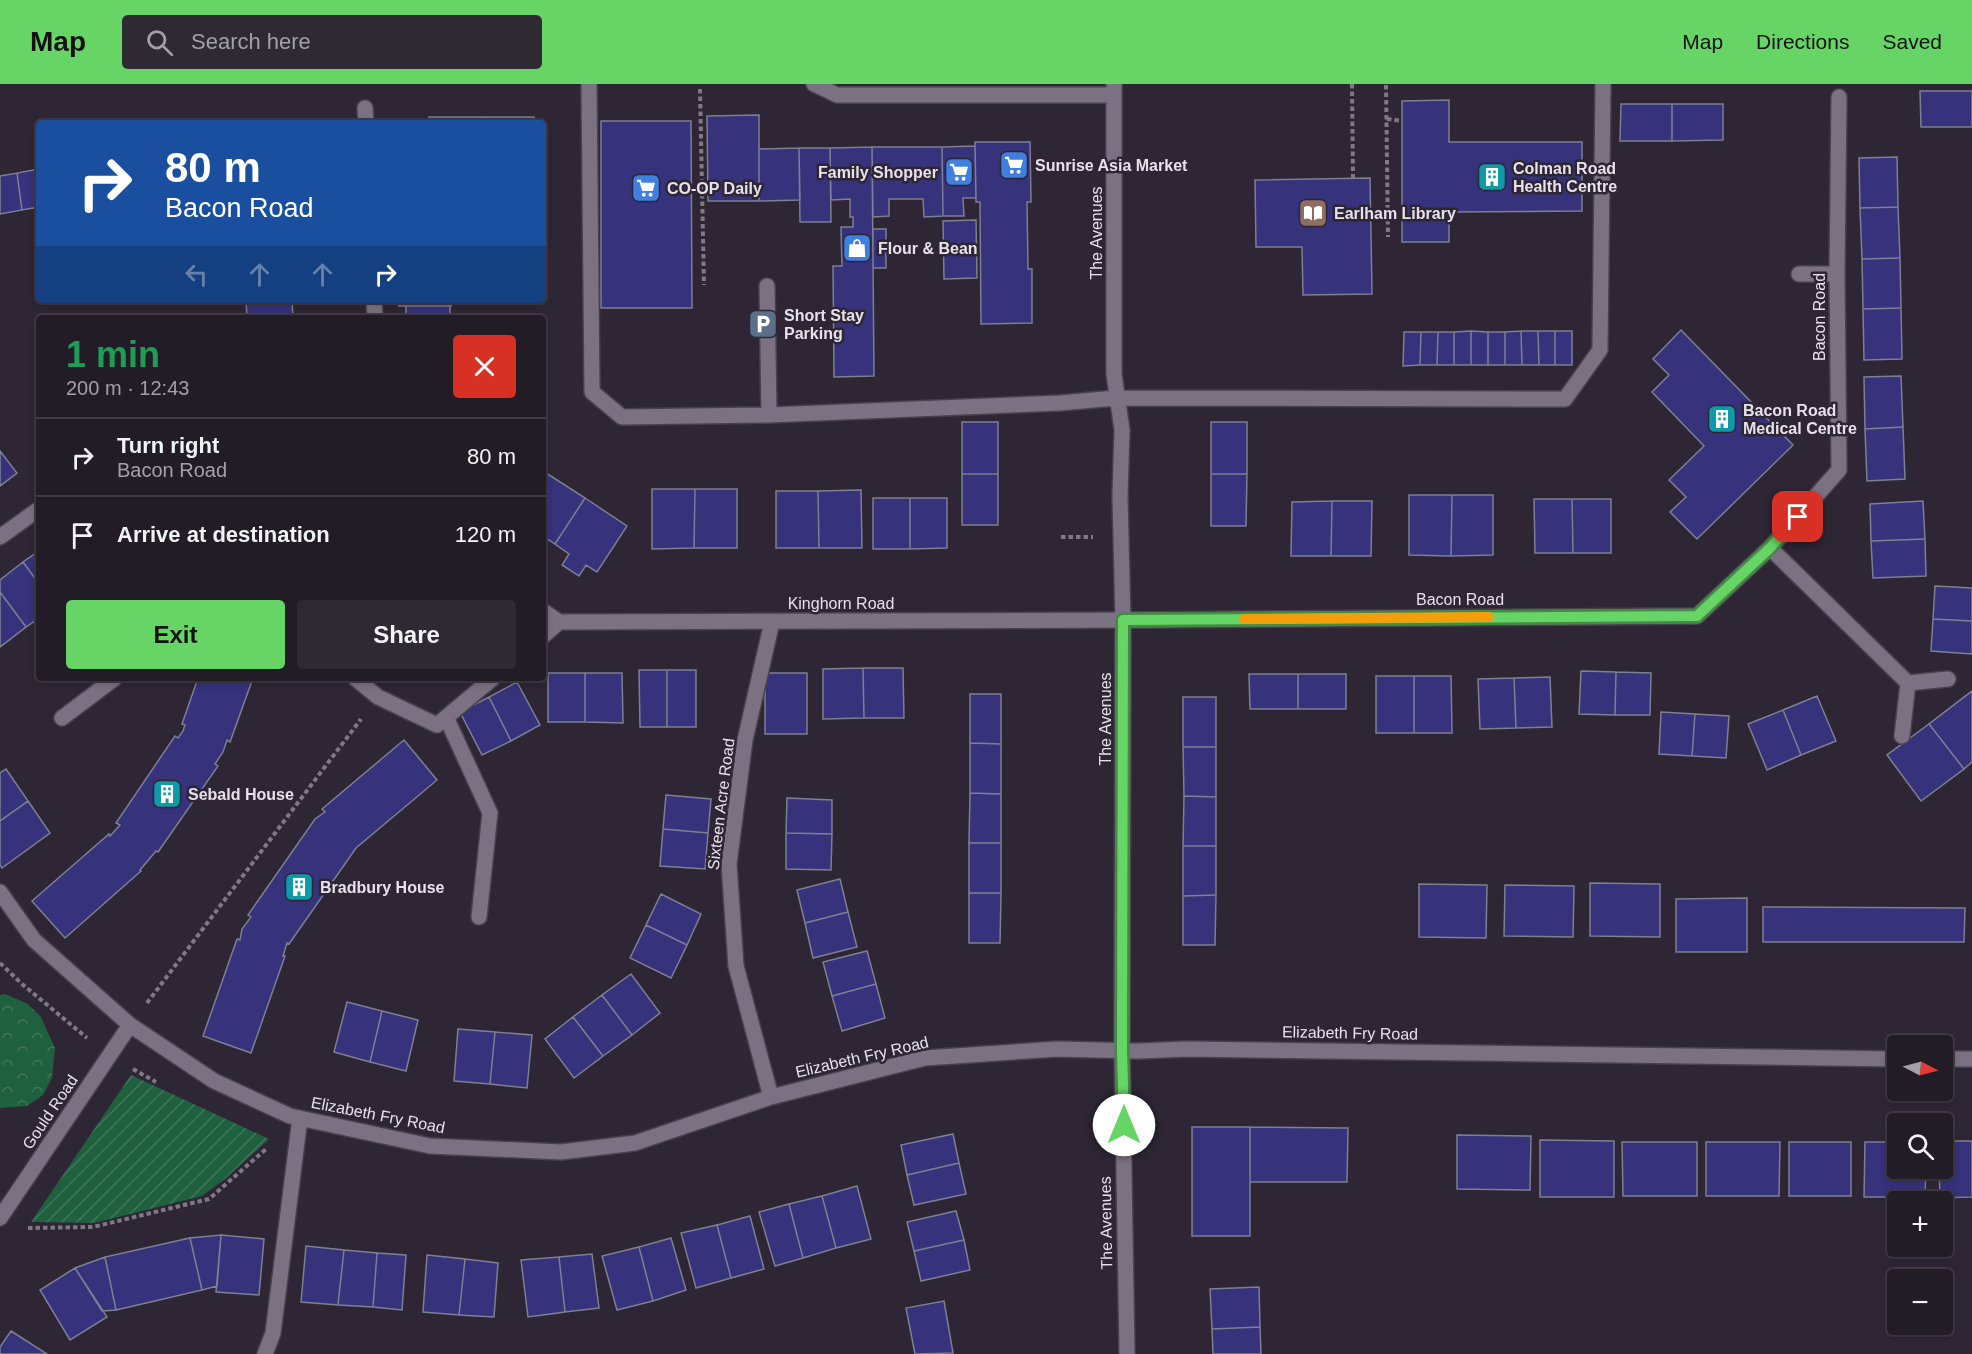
<!DOCTYPE html>
<meta charset="utf-8">
<style>
:root{--surface:#221c27;--page:#2e2933;--text:#f1f3f6;--muted:#a2a1a7;--line:#3f3a44;--accent:#67d466}
body{margin:0;font-family:Arial,sans-serif;background:var(--page);color:var(--text);height:100vh;display:flex;flex-direction:column;font-size:22px;white-space:nowrap}
*{box-sizing:border-box;margin:0}
p{font-size:20px;color:var(--muted)}
.icon{flex:none;width:33px;height:33px;fill:none;stroke:currentColor;stroke-width:2;stroke-linecap:round;stroke-linejoin:round}
.map{position:relative;flex:1;overflow:hidden}
.panel{position:absolute;left:36px;top:231px;width:510px;height:366px;display:flex;flex-direction:column;background:var(--surface);border-radius:6px;box-shadow:0 3px 9px #0003,0 0 0 2px var(--line)}
.panel>*{flex:none}
.top-card{position:absolute;left:36px;top:36px;width:510px;height:183px;border-radius:6px;box-shadow:0 3px 9px #0003,0 0 0 2px var(--line);background:#1a4fa0;color:#fff;overflow:hidden}
.needle{width:39px;rotate:96deg}
.tools{position:absolute;left:1887px;top:951px;display:grid;gap:12px}
.tools a{display:grid;place-items:center;width:66px;height:66px;border-radius:6px;background:var(--surface);box-shadow:0 3px 9px #0003,0 0 0 2px var(--line);font-size:30px}
.pin{position:absolute;display:grid;place-items:center;width:51px;height:51px;color:#fff;margin:-26px;border-radius:12px;box-shadow:0 3px 9px #0006}
.me{position:absolute;width:66px;margin:-33px;rotate:0deg;stroke-linejoin:round;filter:drop-shadow(0 0 4px #0008)}
.turn{display:flex;align-items:center;gap:21px;height:126px;padding:0 30px;font-size:27px}
.turn .icon{width:78px;height:78px;stroke-width:2.5}
.turn b{display:block;font-size:42px;line-height:51px}
.lanes{display:flex;align-items:center;height:57px;padding:0 30px;background:#0003;justify-content:center;gap:30px;direction:ltr}
.lanes .off{opacity:.35}
.round{display:grid;place-items:center;flex:none;width:63px;height:63px;border-radius:6px;background:var(--page)}
.overview{display:flex;align-items:center;justify-content:space-between;height:102px;padding:0 30px}
h1{font-size:36px;font-weight:800;line-height:45px;color:#1e9e55}
.cta{display:flex;gap:12px;margin-top:auto;padding:12px 30px}
.cta a{flex:1;height:69px;border-radius:6px;background:var(--accent);color:#111;font-size:24px;font-weight:800;line-height:69px;text-align:center}
.cta a+a{background:var(--page);color:var(--text)}
ul{padding:0;list-style:none}
li{display:flex;align-items:center;gap:18px;height:78px;padding:0 30px;border-top:2px solid var(--line)}
li div{flex:1}
li b{display:block;font-size:22px}
li em{font-style:normal}
header{display:flex;align-items:center;gap:36px;box-sizing:border-box;height:84px;padding:0 30px;background:var(--accent);color:#111}
header strong{font-size:28px}
nav{display:flex;gap:33px;margin-inline-start:auto;font-size:21px}
.search{width:420px;height:54px;background:var(--page);display:flex;align-items:center;gap:15px;box-sizing:border-box;padding:0 21px;border-radius:6px;color:var(--muted);font-size:22px}
.map>svg:first-child{display:block}
.forest{fill:url(#forest-crowns)}
.garden{fill:url(#garden-furrows)}
.building{fill:#36327b;stroke:#7d7f92;stroke-width:1.5}
.lines{fill:none;stroke-linecap:round;stroke-linejoin:round}
.minor-casing{stroke:#48414d;stroke-width:18}
.path{stroke:#807885;stroke-width:4;stroke-dasharray:4.5 3;stroke-linecap:butt}
.minor{stroke:#7b7182;stroke-width:15}
.route-casing{stroke:#438a42;stroke-width:15}
.route{stroke:#67d466;stroke-width:10}
.slow{stroke:#f59e0b;stroke-width:10}
.labels{text-anchor:middle;dominant-baseline:central;stroke-width:5;stroke-linejoin:round;paint-order:stroke}
.poi-label{font-size:16px;font-weight:bold;fill:#e7e1eb;stroke:#2e2634;text-anchor:start}
.street-label{font-size:16px;fill:#e7e1eb;stroke:#2e2634}
</style>
<header>
<strong>Map</strong>
<div class="search"><svg class="icon" aria-label="search" viewBox="0 0 24 24"><circle cx="10" cy="10" r="6"/><path d="M15 15l6 6"/></svg>Search here</div>
<nav><a>Map</a><a>Directions</a><a>Saved</a></nav>
</header>
<div class="map">
<svg width="1972" height="1270" viewBox="0 0 1972 1270">
<defs>
<pattern id="forest-crowns" width="20" height="18" patternUnits="userSpaceOnUse" patternTransform="scale(1.5)"><rect width="20" height="18" fill="#1f603e"/><path d="M2 6a3 3 0 1 1 6 0M12 15a3 3 0 1 1 6 0" fill="none" stroke="#40765a"/></pattern>
<pattern id="garden-furrows" width="10" height="10" patternUnits="userSpaceOnUse" patternTransform="scale(1.5)"><rect width="10" height="10" fill="#1f603e"/><path d="M-1 1l2-2M0 10L10 0M9 11l2-2" fill="none" stroke="#40765a"/></pattern>
</defs>
<rect width="100%" height="100%" fill="#2e2634"/>
<!-- forest -->
<path class="forest" d="M5 910 28 920 41 933 55 964 52 994 43 1011 27 1022 0 1024V911Z"/>
<!-- garden -->
<path class="garden" d="M131 991 269 1055 225 1095 202 1112 94 1139 31 1138Z"/>
<!-- building -->
<path class="building" d="M1920 7H1972V43H1921Z
M1449 16V58H1582V127L1449 128V158H1402V17Z
M1621 20H1672V57H1620Z
M1672 20H1723V56L1672 57Z
M759 31V117H708L707 32Z
M429 33H481V39H429Z
M481 33H534V39H481Z
M601 37H691L692 224H601Z
M975 58H1030L1031 118H1027L1028 185H1032V239L981 240 980 118H976Z
M975 62 976 114H963L964 132H943L942 63Z
M872 63 874 292 834 293 833 182H842L841 143H853V133H850V115L831 116 830 64Z
M872 63H942L943 132 924 133 923 115H889V132L873 133Z
M799 64 800 116 759 117V65Z
M799 64H830L831 138H800Z
M1897 73 1898 123 1860 124 1859 74Z
M39 85V123L22 126 17 89Z
M17 89 22 126 0 130V92Z
M1370 94 1372 210 1303 211 1302 163H1256L1255 96Z
M1898 123 1900 174 1862 175 1860 124Z
M976 136 977 194 944 195 943 137Z
M873 145H886V184H873Z
M1900 174 1901 224 1863 225 1862 175Z
M246 216H292L293 234H247Z
M399 216H451V222H399Z
M406 222H450V234H406Z
M1901 224 1902 275 1864 276 1863 225Z
M1681 246 1793 361 1697 455 1670 428 1686 413 1669 396 1704 362 1652 308 1669 291 1653 275Z
M1471 247 1488 248V281H1471Z
M1471 247V281H1454V248Z
M1521 247 1522 281H1505V248Z
M1521 247H1538L1539 281H1522Z
M1538 247H1555V281H1539Z
M1555 247H1572V281H1555Z
M1404 248H1421L1420 281 1403 282Z
M1421 248H1438L1437 281H1420Z
M1438 248H1454V281H1437Z
M1488 248H1505V281H1488Z
M1901 292 1903 343 1865 345 1864 293Z
M962 338H998V390H962Z
M1211 338H1247V390H1211Z
M1903 343 1905 395 1867 397 1865 345Z
M0 367 17 389 0 402Z
M543 387 585 414 555 460 543 452Z
M962 390H998V441H962Z
M1211 390H1247L1246 442H1211Z
M652 405H695L694 464 652 465Z
M695 405H737V464H694Z
M861 406 862 464H819L818 407Z
M776 407H818L819 464H776Z
M1409 411H1452L1451 472 1409 471Z
M1452 411H1493V471L1451 472Z
M585 414 627 442 597 488 586 481 579 492 562 481 569 470 555 460Z
M873 414H910V465H873Z
M910 414H947V464L910 465Z
M1534 415H1572L1573 469H1535Z
M1572 415H1611V469H1573Z
M1332 417 1331 472H1291L1292 418Z
M1332 417H1372L1371 472H1331Z
M1923 417 1925 455 1871 457 1870 420Z
M1925 455 1926 492 1873 494 1871 457Z
M39 467V500L23 478Z
M23 478 39 500V534L26 543 0 508V496Z
M1935 502 1972 504V537L1933 535Z
M0 508 26 543 0 563Z
M1933 535 1972 537V570L1931 567Z
M863 584H903L904 634H864Z
M863 584 864 634 823 635V585Z
M639 586H667V643H640Z
M667 586H696V643H667Z
M1581 587 1616 588 1615 631 1579 630Z
M1616 588 1651 589 1650 631H1615Z
M548 589H585V638H548Z
M585 589H622L623 639 585 638Z
M765 589H807V650H765Z
M1249 590H1298V625H1250Z
M1298 590H1346V625H1298Z
M1376 592H1414V649H1376Z
M1414 592H1451L1452 649H1414Z
M1550 593 1552 643 1516 644 1514 594Z
M198 594H253L230 658 227 656 223 668 215 680 218 682 158 768 156 767 140 786 141 787 65 854 32 817 109 750 110 752 120 741 116 739 175 652 178 654 183 647 185 641 182 640Z
M1514 594 1516 644 1480 645 1478 595Z
M517 598 540 641 511 657 489 613Z
M1972 607V678L1964 685 1929 640Z
M970 610H1001V660L970 659Z
M1817 612 1836 657 1801 671 1783 626Z
M489 613 511 657 482 671 460 628Z
M1183 613H1216V663H1183Z
M1783 626 1801 671 1767 686 1748 640Z
M1661 628 1695 630 1692 672 1659 670Z
M1695 630 1729 632 1726 674 1692 672Z
M1929 640 1964 685 1921 717 1887 671Z
M404 656 437 696 356 764 289 860 287 859 283 872H285L251 969 203 952 237 855 240 856 242 845 251 833 248 831 315 735 325 728 322 725Z
M970 659 1001 660V710L970 709Z
M1183 663H1216V713L1184 712Z
M6 685 28 717 0 737V689Z
M970 709 1001 710V759H969Z
M666 711 711 715 708 749 663 745Z
M1184 712 1216 713V762H1183Z
M787 714 832 716V750L786 749Z
M28 717 50 749 2 784 0 781V737Z
M663 745 708 749 705 785 660 782Z
M786 749 832 750 831 786 786 785Z
M969 759H1001V809H969Z
M1183 762H1216V811L1183 812Z
M840 795 848 828 805 839 797 806Z
M1590 799 1660 800V853L1590 852Z
M1419 800 1487 801 1486 854 1419 853Z
M1505 801 1574 802 1573 853 1504 852Z
M969 809H1001L1000 859H969Z
M661 810 701 830 687 861 646 841Z
M1216 811 1215 861H1183V812Z
M1747 814V868H1676V815Z
M1763 823 1965 824 1964 858H1763Z
M848 828 857 863 813 874 805 839Z
M646 841 687 861 671 894 630 874Z
M867 867 876 900 832 912 823 878Z
M631 890 660 929 632 951 602 911Z
M876 900 885 934 842 947 832 912Z
M602 911 632 951 603 972 573 933Z
M347 918 382 927 370 978 334 968Z
M382 927 418 936 406 987 370 978Z
M573 933 603 972 574 994 545 955Z
M458 945 495 948 490 1000 454 997Z
M495 948 532 951 527 1004 490 1000Z
M1192 1043H1250V1152H1192Z
M1250 1043 1348 1044 1347 1098H1250Z
M953 1050 959 1079 907 1091 901 1061Z
M1457 1051 1531 1052 1530 1106 1457 1105Z
M1540 1056 1614 1057V1113H1540Z
M1942 1057H1972V1113L1940 1114 1939 1084H1942Z
M1622 1058H1697V1112H1623Z
M1706 1058H1780L1779 1112H1706Z
M1789 1058H1851V1112H1789Z
M1865 1058H1898V1084H1926L1925 1113H1864Z
M959 1079 966 1110 914 1121 907 1091Z
M857 1102 871 1155 836 1164 822 1112Z
M822 1112 836 1164 803 1174 789 1120Z
M789 1120 803 1174 775 1182 759 1128Z
M956 1127 964 1156 914 1167 907 1138Z
M750 1132 764 1185 731 1194 717 1141Z
M717 1141 731 1194 696 1204 681 1149Z
M221 1151 264 1155 259 1211 216 1208Z
M221 1151 217 1202 202 1206 190 1154Z
M190 1154 202 1206 116 1226 105 1173Z
M671 1154 686 1206 653 1217 639 1163Z
M964 1156 970 1186 921 1197 914 1167Z
M306 1162 344 1166 338 1221 301 1218Z
M639 1163 653 1217 617 1226 602 1172Z
M344 1166 377 1169 373 1223 338 1221Z
M377 1169 406 1171 402 1226 373 1223Z
M592 1170 599 1224 565 1228 559 1173Z
M427 1171 465 1175 459 1231 423 1228Z
M105 1173 116 1226 102 1227 75 1184Z
M559 1173 565 1228 528 1233 521 1176Z
M465 1175 498 1179 494 1233 459 1231Z
M75 1184 107 1233 70 1256 40 1206Z
M1259 1203 1260 1243 1212 1245 1210 1205Z
M944 1217 953 1269 915 1270 906 1224Z
M1260 1243 1261 1270H1213L1212 1245Z
M11 1247 47 1270H0V1263Z"/>
<g class="lines">
<!-- minor casing -->
<g class="minor-casing">
<path id="minor" d="M589 0 592 308 622 333 769 331 1060 319 1116 314 1565 315 1600 266 1603 0
M814 0 837 11H1114
M1114 0V290L1122 346 1120 412 1123 536 1122 966 1127 1270
M365 24 366 39
M1799 190H1837
M767 202 769 331
M374 216 375 234
M0 453 39 425
M1770 464 1908 599 1948 595
M543 527 559 538 1142 536 1697 532 1770 464 1839 386 1837 190 1839 13
M543 552 559 538
M355 594 378 613 437 641 493 594
M446 633 490 729 479 833
M62 634 115 594
M1902 652 1908 599
M0 808 34 856 130 941 214 997 290 1032 430 1062 561 1068 635 1059 771 1013 925 974 1057 965 1139 967 1187 965 1898 975
M1942 975H1972
M771 1013 736 882 729 780 745 656 772 538
M0 1134 130 941
M265 1270 273 1249 300 1034"/>
</g>
<!-- path -->
<path class="path" d="M1352 0 1353 94
M1386 1 1388 153
M700 5 704 201
M1387 35 1402 37
M1061 453H1093
M0 879 22 900 87 954
M147 919 361 635
M133 985 156 998
M28 1144 93 1143 209 1115 266 1065"/>
<!-- minor -->
<use href="#minor" class="minor"/>
</g>
<g class="lines">
<!-- route casing -->
<g class="route-casing">
<path id="route" d="M1124 1041 1122 966 1123 536 1697 532 1770 464 1798 433"/>
</g>
<!-- route -->
<use href="#route" class="route"/>
<!-- slow -->
<path class="slow" d="M1244 535 1489 533"/>
</g>
<!-- icons -->
<defs>
<g id="supermarket-square" transform="scale(1.5)"><rect x="-9" y="-9" width="18" height="18" rx="4" fill="#3f7fe0" stroke="#2e2634"/><path d="M-6-5.5h2.5l.6 2H6L4.5 2H-2.5L-4.4-4H-6ZM-1.5 3.2a1.3 1.3 0 1 0 .1 0ZM3 3.2a1.3 1.3 0 1 0 .1 0Z" fill="#fff"/></g>
<g id="building-square" transform="scale(1.5)"><rect x="-9" y="-9" width="18" height="18" rx="4" fill="#0f9aa8" stroke="#2e2634"/><path d="M-4-6H4V6H1V3H-1V6H-4ZM-2.5-4.3h1.7v1.8h-1.7ZM.8-4.3h1.7v1.8H.8ZM-2.5-1h1.7V.8h-1.7ZM.8-1h1.7V.8H.8Z" fill="#fff"/></g>
<g id="library-square" transform="scale(1.5)"><rect x="-9" y="-9" width="18" height="18" rx="4" fill="#8d6e63" stroke="#2e2634"/><path d="M-6-4Q-3-5.5-.7-3.5V5Q-3 3-6 4ZM6-4Q3-5.5 .7-3.5V5Q3 3 6 4Z" fill="#fff"/></g>
<g id="shop-square" transform="scale(1.5)"><rect x="-9" y="-9" width="18" height="18" rx="4" fill="#3f7fe0" stroke="#2e2634"/><path d="M-5-2.5h2.3a2.7 3.5 0 0 1 5.4 0H5L5.5 6h-11ZM-1.5-2.5h3a1.5 2.3 0 0 0-3 0Z" fill="#fff"/></g>
<g id="parking-square" transform="scale(1.5)"><rect x="-9" y="-9" width="18" height="18" rx="4" fill="#5c6f8a" stroke="#2e2634"/><path d="M-3.5-5.5H1a3.5 3.5 0 0 1 0 7H-1V5.5H-3.5ZM-1-3.4V-.6H.8a1.4 1.4 0 0 0 0-2.8Z" fill="#fff"/></g>
</defs>
<g fill-rule="evenodd">
<use href="#supermarket-square" x="1014" y="81"/>
<use href="#supermarket-square" x="959" y="88"/>
<use href="#building-square" x="1492" y="93"/>
<use href="#supermarket-square" x="646" y="104"/>
<use href="#library-square" x="1313" y="129"/>
<use href="#shop-square" x="857" y="164"/>
<use href="#parking-square" x="763" y="240"/>
<use href="#building-square" x="1722" y="335"/>
<use href="#building-square" x="167" y="710"/>
<use href="#building-square" x="299" y="803"/>
</g>
<g class="labels">
<!-- poi labels -->
<g class="poi-label">
<text x="1035" y="81">Sunrise Asia Market</text>
<text x="1513" y="84">Colman Road<tspan x="1513" dy="18">Health Centre</tspan></text>
<text x="938" y="88" text-anchor="end">Family Shopper</text>
<text x="667" y="104">CO-OP Daily</text>
<text x="1334" y="129">Earlham Library</text>
<text x="878" y="164">Flour &amp; Bean</text>
<text x="784" y="231">Short Stay<tspan x="784" dy="18">Parking</tspan></text>
<text x="1743" y="326">Bacon Road<tspan x="1743" dy="18">Medical Centre</tspan></text>
<text x="188" y="710">Sebald House</text>
<text x="320" y="803">Bradbury House</text>
</g>
<!-- street labels -->
<g class="street-label">
<text transform="translate(1096 149) rotate(-90)">The Avenues</text>
<text transform="translate(1819 233) rotate(-90)">Bacon Road</text>
<text x="1460" y="515">Bacon Road</text>
<text x="841" y="519">Kinghorn Road</text>
<text transform="translate(1105 635) rotate(-90)">The Avenues</text>
<text transform="translate(721 720) rotate(-83)">Sixteen Acre Road</text>
<text transform="translate(1350 949) rotate(1)">Elizabeth Fry Road</text>
<text transform="translate(862 973) rotate(-13)">Elizabeth Fry Road</text>
<text transform="translate(50 1028) rotate(-56)">Gould Road</text>
<text transform="translate(378 1031) rotate(11)">Elizabeth Fry Road</text>
<text transform="translate(1106 1139) rotate(-91)">The Avenues</text>
</g>
</g>
</svg>
<div class="tools">
<a><svg class="needle" viewBox="-14 -14 28 28"><path d="M0-13l5 13h-10z" fill="#e53935"/><path d="M0 13l5-13h-10z" fill="#a2a1a7"/></svg></a>
<a><svg class="icon" aria-label="search" viewBox="0 0 24 24"><circle cx="10" cy="10" r="6"/><path d="M15 15l6 6"/></svg></a>
<a>+</a>
<a>−</a>
</div>
<div class="pin" style="left:1798px;top:433px;background:#d93025"><svg class="icon" aria-label="arrive" viewBox="0 0 24 24"><path d="M6 21V4h12l-3 4 3 4H6"/></svg></div>
<svg class="me" style="left:1124px;top:1041px" viewBox="-20 -20 40 40"><circle r="19" fill="#fff"/><path d="M0-13L10 11 0 6-10 11z" fill="#67d466"/></svg>
<div class="top-card">
<div class="turn"><svg class="icon" aria-label="right" viewBox="0 0 24 24"><path d="M7 20v-9h11M14 6l5 5-5 5"/></svg><div><b>80 m</b>Bacon Road</div></div>
<div class="lanes"><svg class="icon off" aria-label="left" viewBox="0 0 24 24"><path d="M17 20v-9H6M10 6l-5 5 5 5"/></svg><svg class="icon off" aria-label="ahead" viewBox="0 0 24 24"><path d="M12 20V5M6 11l6-6 6 6"/></svg><svg class="icon off" aria-label="ahead" viewBox="0 0 24 24"><path d="M12 20V5M6 11l6-6 6 6"/></svg><svg class="icon" aria-label="right" viewBox="0 0 24 24"><path d="M7 20v-9h11M14 6l5 5-5 5"/></svg></div>
</div>
<section class="panel">
<div class="overview"><div><h1>1 min</h1><p>200 m · 12:43</p></div><a class="round" style="background:#d93025;color:#fff"><svg class="icon" aria-label="close" viewBox="0 0 24 24"><path d="M6 6l12 12M18 6L6 18"/></svg></a></div>
<ul>
<li><svg class="icon" aria-label="right" viewBox="0 0 24 24"><path d="M7 20v-9h11M14 6l5 5-5 5"/></svg><div><b>Turn right</b><p>Bacon Road</p></div><em>80 m</em></li>
<li><svg class="icon" aria-label="arrive" viewBox="0 0 24 24"><path d="M6 21V4h12l-3 4 3 4H6"/></svg><div><b>Arrive at destination</b></div><em>120 m</em></li>
</ul>
<div class="cta"><a>Exit</a><a>Share</a></div>
</section>
</div>
